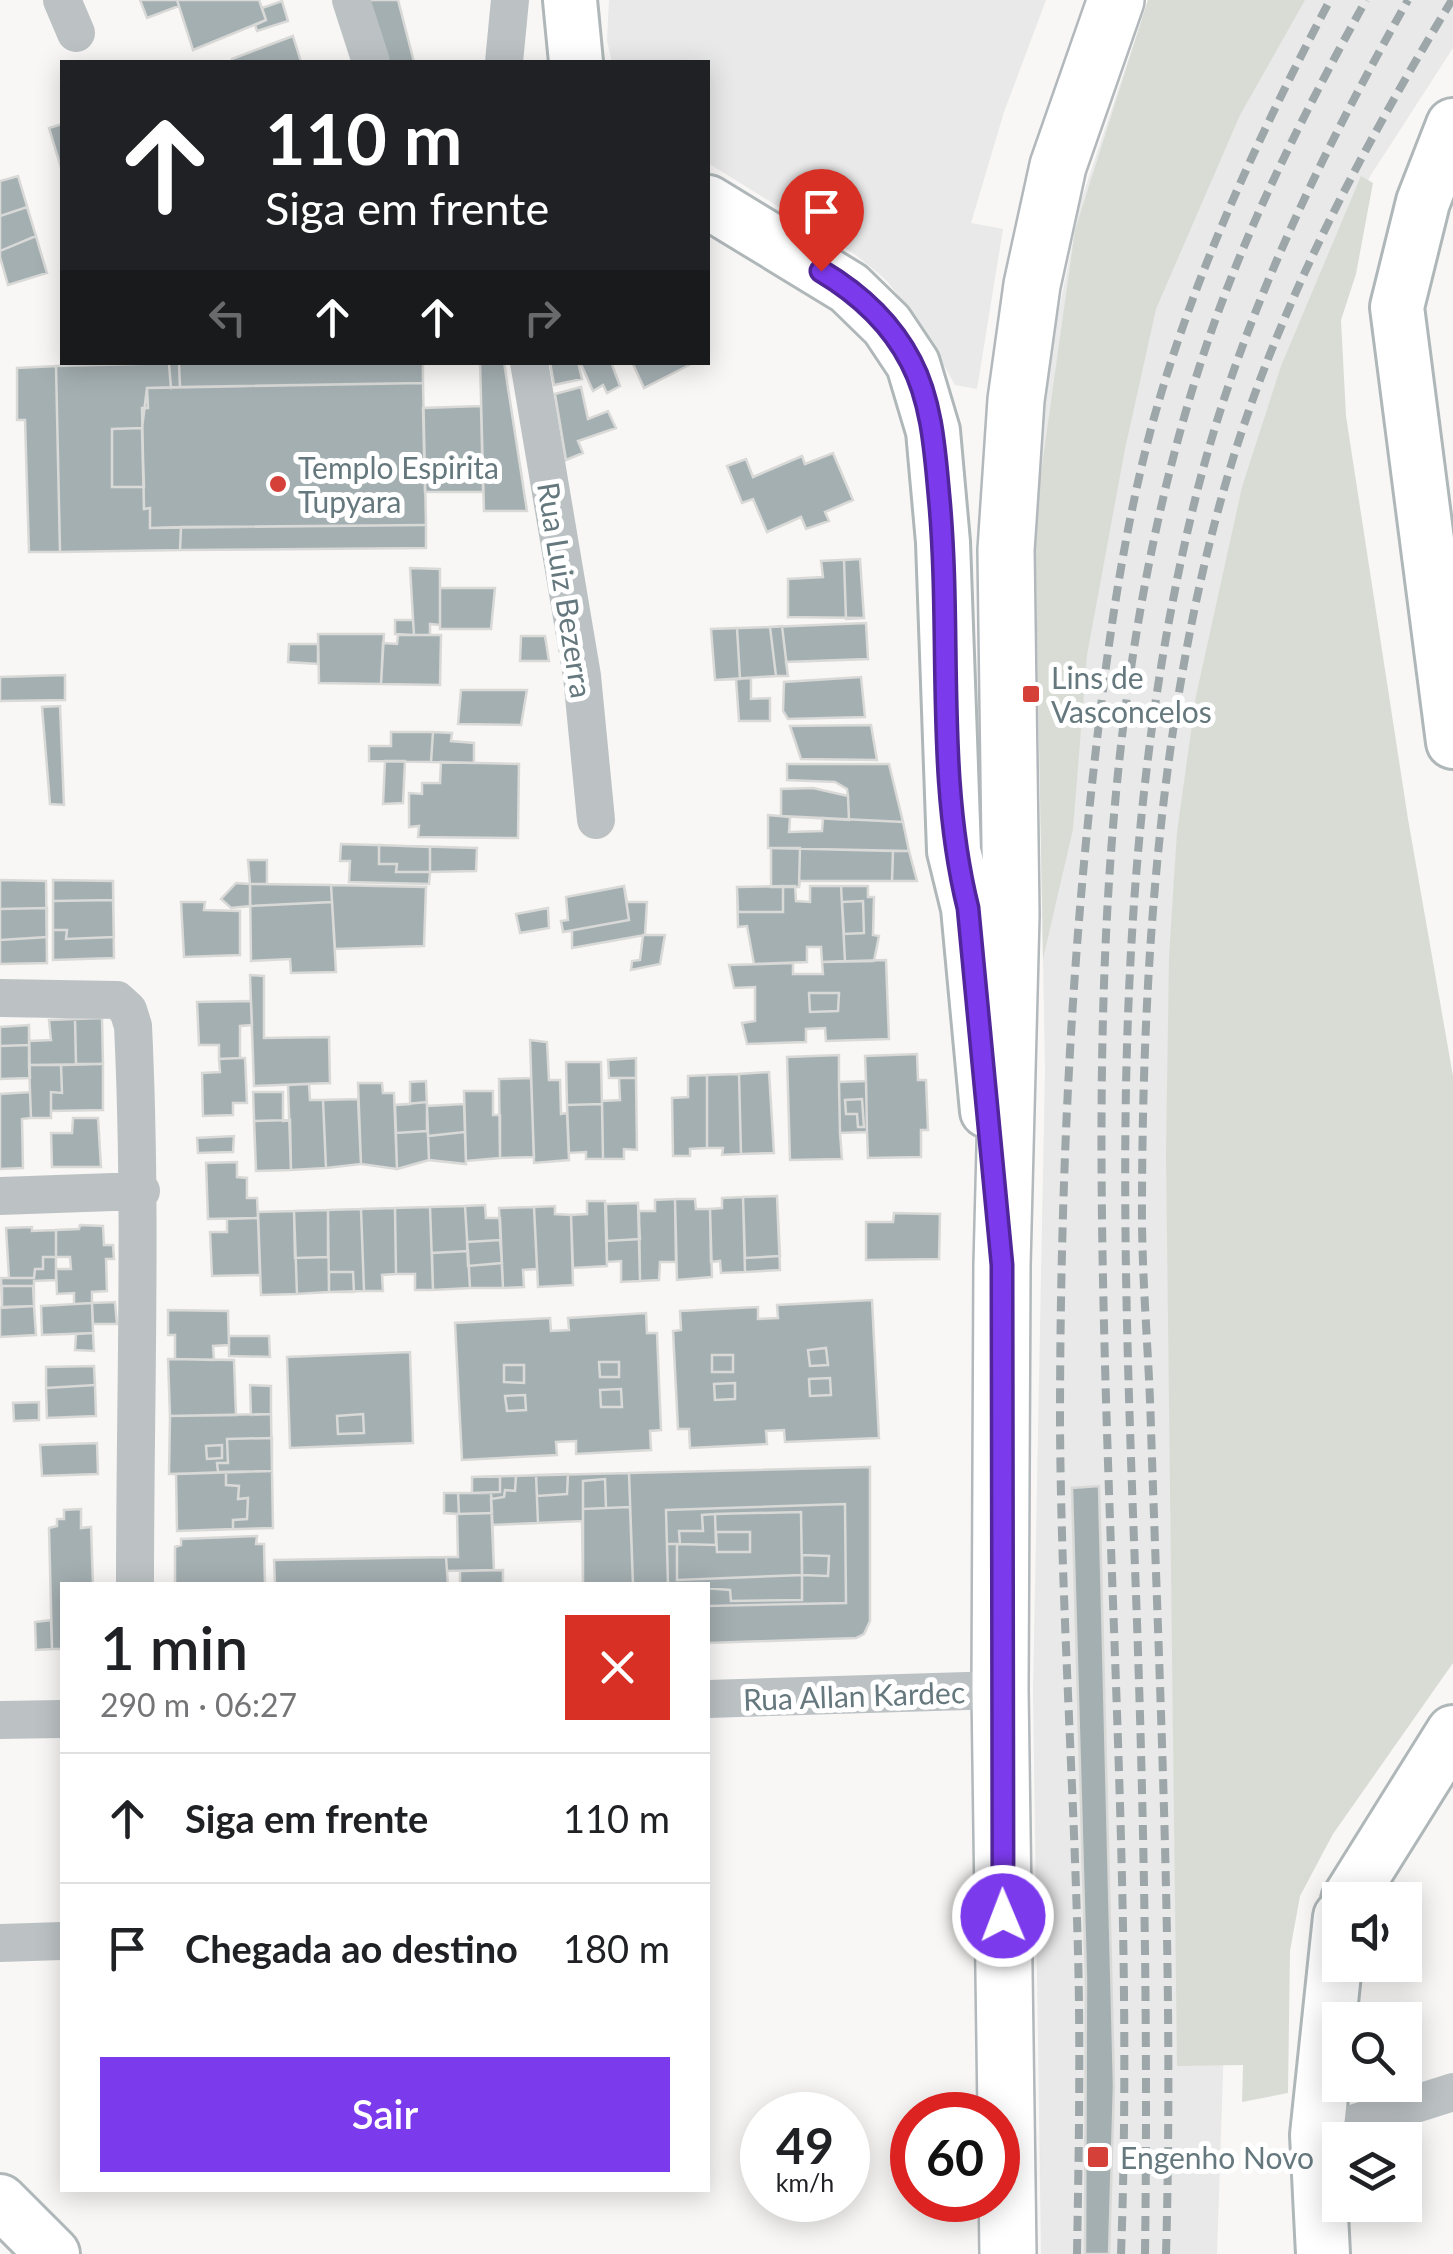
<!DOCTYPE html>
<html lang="pt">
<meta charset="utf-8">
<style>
:root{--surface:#fff;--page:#f6f6f6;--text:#202124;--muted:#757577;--line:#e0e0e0;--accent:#7c3aed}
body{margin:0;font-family:Lato,sans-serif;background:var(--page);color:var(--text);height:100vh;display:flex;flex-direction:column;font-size:38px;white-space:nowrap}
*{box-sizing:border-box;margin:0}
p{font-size:32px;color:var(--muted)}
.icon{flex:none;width:55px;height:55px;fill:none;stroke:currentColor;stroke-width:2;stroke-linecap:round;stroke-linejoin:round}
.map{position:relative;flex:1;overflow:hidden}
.panel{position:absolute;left:60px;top:1582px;width:650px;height:610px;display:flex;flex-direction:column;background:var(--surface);border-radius:0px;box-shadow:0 5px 25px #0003}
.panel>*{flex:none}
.banner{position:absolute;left:60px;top:60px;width:650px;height:305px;border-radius:0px;box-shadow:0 5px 25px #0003;background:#202124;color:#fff;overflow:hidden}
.tools{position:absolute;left:1322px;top:1882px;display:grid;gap:20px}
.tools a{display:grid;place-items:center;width:100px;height:100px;border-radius:0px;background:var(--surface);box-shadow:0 5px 25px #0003;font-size:50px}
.speed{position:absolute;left:740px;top:2092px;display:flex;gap:20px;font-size:50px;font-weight:700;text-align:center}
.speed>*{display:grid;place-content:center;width:130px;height:130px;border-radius:50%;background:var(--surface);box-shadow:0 5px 25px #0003;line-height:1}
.speed small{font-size:25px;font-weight:400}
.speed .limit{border:15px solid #d22;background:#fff;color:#111}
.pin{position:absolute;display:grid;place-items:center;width:85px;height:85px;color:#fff;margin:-102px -42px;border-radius:50% 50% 50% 0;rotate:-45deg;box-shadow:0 0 10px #0007}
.pin .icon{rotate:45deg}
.me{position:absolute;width:110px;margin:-55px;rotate:359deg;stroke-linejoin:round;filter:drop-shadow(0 0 8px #0008)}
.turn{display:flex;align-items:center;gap:35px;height:210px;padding:0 40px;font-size:45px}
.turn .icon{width:130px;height:130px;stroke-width:2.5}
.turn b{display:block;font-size:70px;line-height:85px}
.lanes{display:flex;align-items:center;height:95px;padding:0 40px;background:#0003;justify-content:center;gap:50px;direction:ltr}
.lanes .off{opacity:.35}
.round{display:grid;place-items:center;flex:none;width:105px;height:105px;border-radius:0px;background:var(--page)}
.overview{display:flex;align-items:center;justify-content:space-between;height:170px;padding:0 40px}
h1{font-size:60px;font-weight:600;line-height:75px}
.cta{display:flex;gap:20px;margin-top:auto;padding:20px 40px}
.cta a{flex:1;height:115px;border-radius:0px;background:var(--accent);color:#fff;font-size:40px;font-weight:600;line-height:115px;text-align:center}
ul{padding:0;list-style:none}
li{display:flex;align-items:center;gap:30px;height:130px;padding:0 40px;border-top:2px solid var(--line)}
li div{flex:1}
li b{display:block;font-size:38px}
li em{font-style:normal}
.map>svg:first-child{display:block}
.built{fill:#e8e9e8}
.green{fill:#d9dcd5}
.building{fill:#a4afb2;stroke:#d9d9d7;stroke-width:2.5}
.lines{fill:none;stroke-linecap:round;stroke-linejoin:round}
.secondary-casing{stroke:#afb7b9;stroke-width:58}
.primary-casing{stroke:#b2b8bb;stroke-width:60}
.street{stroke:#bcc2c4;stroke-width:38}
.secondary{stroke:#fff;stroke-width:52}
.primary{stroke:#fff;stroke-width:55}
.rail{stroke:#9da6a9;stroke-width:8;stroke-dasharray:15 8;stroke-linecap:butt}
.route-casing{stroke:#51269a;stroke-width:25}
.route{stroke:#7c3aed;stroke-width:18}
.poi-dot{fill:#d54138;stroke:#fff;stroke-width:4}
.labels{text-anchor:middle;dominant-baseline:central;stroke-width:10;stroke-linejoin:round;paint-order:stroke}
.poi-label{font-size:30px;fill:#65787e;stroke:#fff;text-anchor:start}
.street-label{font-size:30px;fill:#65787e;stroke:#fff}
</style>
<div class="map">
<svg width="1453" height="2254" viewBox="0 0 1453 2254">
<rect width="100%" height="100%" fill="#f8f7f5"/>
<!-- built -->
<path class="built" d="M609 0H1046L1004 112 971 223 1003 229 977 389 955 385 920 323 886 280 856 255 708 163V62H612L607 41Z
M1148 0H1453V48L1369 178 1284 453 1259 983 1217 2254H1041L1033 1691 1045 1070 1035 526 1049 359 1081 201Z"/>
<!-- green -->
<path class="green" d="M1148 0H1305L1240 115 1156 309 1125 449 1087 655 1073 829 1043 959 1035 516 1075 230Z
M1361 176 1373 183 1356 274 1341 320 1346 416 1408 819 1453 1076V1663L1333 1834 1300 1896 1290 1951 1288 2093 1242 2102 1243 2065 1177 2066 1166 1155 1169 957 1177 832 1196 696 1242 487 1281 366Z"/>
<!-- building -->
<path class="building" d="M140 0H177L179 6 147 18Z
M177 0H259L266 20 193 50Z
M368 0H398L414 62H384Z
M282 1 288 21 257 31 255 25 266 20 262 8Z
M293 36 301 62H233L232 59Z
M62 124V171L49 128Z
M18 176 47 273 8 285 0 257V181Z
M27 207 36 236 0 251V216Z
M423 362V383L180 387 179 363Z
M480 362H504L527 511H484Z
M550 362H578L582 379 554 385Z
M580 362H611L620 386 607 393 603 385 593 391Z
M632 362H695L644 388Z
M179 363 180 387 171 388 169 364Z
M179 363 180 387 147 388 148 408H142L144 509 150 508V528L181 527 180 550 60 552 56 366Z
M56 366 60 552H29L25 420H17V368Z
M423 383 426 525 150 528V508L144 509 142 428 147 388Z
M581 387 588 419 608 411 616 428 578 441 583 453 566 460 555 394Z
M481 406 483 492H425L423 408Z
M142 428 144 487H112V429Z
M833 453 853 500 825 512 829 521 806 529 801 517 767 532 753 499 742 503 727 466 746 459 753 477 802 456 805 464Z
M426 525V548L180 550 181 527Z
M860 559 864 618 846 619 844 560Z
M860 559 864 618 788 617V579L823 577 821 561Z
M410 568 440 569V625L430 624V635H414Z
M440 588H495L491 629H440Z
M395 620H413L414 635 395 634Z
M866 623 868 659 786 662 788 676H776L770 627Z
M782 626 788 676H776L770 627Z
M770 627 776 676 715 680 711 629Z
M737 628 740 679 715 680 711 629Z
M318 634H384L381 684 319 683Z
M398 635H441L440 685 381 684 383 643 397 644Z
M521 636H545L549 661H520Z
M289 644H318V664L288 662Z
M65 675V700L0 701V677Z
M861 677 865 717 788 719 783 711 784 682Z
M751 678V699L770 698V721H739L736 679Z
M461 690H527L521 725 458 724Z
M60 706 64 805 50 804 42 707Z
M871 725 877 760 801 759 790 726Z
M391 732H433L431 762 369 761V746H391Z
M433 732 452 733 451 741 474 743V763L431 762Z
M385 761H405L403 803 383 804Z
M441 762 519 764 518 838 418 837 419 826 409 827V793L422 794V783H440Z
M787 764H889L903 822 781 816V789L813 788 848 796 847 789 835 782 787 780Z
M813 788 848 796 849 820 781 816V789Z
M768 815 790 817 789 832 822 831 823 818 903 822 909 851 768 848Z
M341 844 477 848 476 871 430 872 429 884 349 882 350 861H340Z
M379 845 430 847V872H396L397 864H379Z
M771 848H800L799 887H771Z
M771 848 893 851 892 881H800L799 887H771Z
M893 851H909L917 881H892Z
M248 860H267V884H250Z
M0 880 46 881 47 963 0 964Z
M53 880 113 881 114 958 53 960Z
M236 883 250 884V906L231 908 221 899Z
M250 884 331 885 332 902 250 906Z
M250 884 331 885 336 972 291 973 290 959 251 961Z
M331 885 426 887 424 946 335 949Z
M624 886 629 920 563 932 561 921 568 920 566 897Z
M624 886 627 902H647L645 935 572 948V931L563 932 561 921 568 920 566 897Z
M783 886V912H738L737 887Z
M795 886 796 901 810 902V886H841L845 961 822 962 821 947H807V962L754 964 747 926 738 927 737 887Z
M795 886 796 901 810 902V886H868V897H874L873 935 879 936 874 961 822 962 821 947H807V962L754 964 747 926 738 927 737 887Z
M113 900 114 937 66 939 67 930H53V901Z
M863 901 864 933 844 934 842 902Z
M181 902H205L204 910 240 911V955L184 957Z
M47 908V937L0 940V909Z
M548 908 549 928 520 933 516 914Z
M643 935H665L660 964 631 970 632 961 640 960Z
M886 960 889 1039 826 1041 825 1028 806 1029V1042L747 1044 742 1023 755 1021V987L734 988 729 965 793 963V974H823L822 962Z
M250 975 264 976V1038L329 1037 330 1083 254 1086Z
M809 993H839L838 1011 810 1012Z
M251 1001 252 1025 240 1026V1058L219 1059V1045H199L197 1002Z
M75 1018H102L103 1064H76Z
M102 1018 103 1064 29 1065V1041L51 1040 49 1020Z
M29 1025V1045L0 1046V1027Z
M29 1025 30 1078 0 1079V1027Z
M530 1040 547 1042 549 1080H560L561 1114 567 1113 569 1160 534 1163Z
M917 1054 918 1080H926L928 1130H921V1157L868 1158 867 1132 840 1133 842 1159 790 1160 787 1057 839 1055V1082L866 1081 865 1056Z
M240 1058H245L247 1103H233V1115L203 1116 202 1073 220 1072 219 1059Z
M636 1058V1078H609L608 1060Z
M566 1062H601L602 1104 567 1105Z
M103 1064V1110L51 1111V1092L62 1093 61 1065Z
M29 1065H61L62 1093 51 1092V1118H31Z
M769 1072 774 1153 741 1154 739 1074Z
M739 1074 741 1154 722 1155 723 1148H707V1075Z
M707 1075V1148L690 1149V1156H673L672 1098 688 1097V1076Z
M531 1078 534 1157 500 1158 499 1079Z
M619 1078H636L637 1150 624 1149V1159H603L602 1101 620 1100Z
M426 1081 429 1160 397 1169 395 1105 410 1104V1082Z
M866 1081 867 1132 840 1133 839 1082Z
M358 1083H382L383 1093H394L397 1169 361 1164Z
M309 1084 310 1100H323L326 1168 291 1170 288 1085Z
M464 1091H493V1115H500V1158L466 1161Z
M30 1092 31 1118 22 1119 23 1168 0 1169V1094Z
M253 1092H283V1121L290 1120 291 1170 256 1171Z
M358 1099 361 1164 326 1168 323 1100Z
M862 1099 864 1127H858L857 1114H846L845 1100Z
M427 1102V1131L396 1133 395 1105Z
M464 1104 465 1132 428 1136 427 1106Z
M464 1104 466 1164 429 1160 427 1106Z
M602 1104 603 1159H586V1152L569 1153 567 1105Z
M73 1118H98L101 1167H52L51 1133H72Z
M290 1120 291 1170 256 1171 254 1121Z
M234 1136 233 1152 198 1153 197 1138Z
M237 1162V1177L247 1178V1198H257L258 1218 208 1219 206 1163Z
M777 1196 780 1256 745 1258 743 1197Z
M777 1196 780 1270 745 1272 743 1197Z
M743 1197 745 1272 721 1273 720 1261 711 1262 710 1209 722 1208V1198Z
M675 1199 676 1262H660L659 1280 640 1281 639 1211H655V1200Z
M675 1199H695L696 1209H710L712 1277 677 1280Z
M587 1201H605L607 1266 573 1268 571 1215 587 1214Z
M638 1203 640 1239 607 1241 606 1204Z
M638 1203 640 1281 621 1282V1261L607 1262 606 1204Z
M485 1205 486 1218H500L503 1288H470L465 1206Z
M465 1206 470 1288 433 1290 430 1207Z
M555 1206V1214L571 1215 573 1285 538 1287 534 1207Z
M430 1207 433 1290H415V1274H396L395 1208Z
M534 1207 537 1269 523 1270 524 1287 503 1288 499 1208Z
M395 1208 396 1274 382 1275 383 1291H364L361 1209Z
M361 1209 364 1291 329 1292 328 1210Z
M328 1210V1257L295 1258 294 1211Z
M328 1210 329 1292 297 1294 294 1211Z
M294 1211 297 1294 261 1295 258 1212Z
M894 1213 940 1214 939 1259 866 1260V1222H893Z
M258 1218 260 1275 212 1276 210 1232H227V1219Z
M80 1225 103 1226 104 1245H113L114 1259H106L107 1291 92 1292V1303L74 1304V1293L57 1294 56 1269H71L70 1257H56V1230L79 1229Z
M32 1227V1231L56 1230V1257H43V1269H35L34 1278H9L6 1228Z
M32 1227V1231L56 1230V1280L34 1281V1306L2 1307 1 1278H9L6 1228Z
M500 1240 502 1263 468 1266 467 1242Z
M468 1251 470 1288 433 1290 432 1253Z
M329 1272H353L354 1292H329Z
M2 1286H33L34 1306 2 1307Z
M872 1300 879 1438 785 1442 784 1430 766 1431 767 1444 690 1448 689 1429H678L673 1331 681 1330 680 1311 758 1307V1319L778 1318 777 1305Z
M115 1302 117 1324H93L92 1303Z
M92 1303 93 1333 42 1335 41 1306Z
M34 1306 36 1335 0 1337V1308Z
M168 1310 228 1311 229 1345 213 1346 214 1360 175 1359V1335H168Z
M646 1313 647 1333H657L661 1430 650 1431 651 1450 576 1454V1441L556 1442 557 1455 462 1460 455 1323 550 1318 551 1331 569 1330 568 1318Z
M93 1333 94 1351 75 1350 76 1334Z
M229 1336H269L270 1357 229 1356Z
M826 1348 828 1365 810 1366 808 1350Z
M410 1352 413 1443 290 1448 287 1357Z
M712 1355H733V1372H712Z
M168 1359 234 1360 236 1415 170 1416Z
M599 1362H619V1377H600Z
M504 1365H524V1383L504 1382Z
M94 1366 95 1385 46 1388V1367Z
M830 1378 831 1395 810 1396 809 1379Z
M735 1383V1399L715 1400 714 1384Z
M95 1385 96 1416 47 1418 46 1388Z
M250 1385 271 1386V1414L251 1415Z
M621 1389 622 1407H601L600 1390Z
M525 1395 526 1410 507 1411 505 1396Z
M39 1402V1420L14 1421 13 1403Z
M271 1414 272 1471 169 1474 170 1416Z
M363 1414 364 1433 338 1434 337 1416Z
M272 1438V1471L218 1472 217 1463H228L227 1439Z
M97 1443 98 1474 42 1476 40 1445Z
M222 1445V1458L207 1459 206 1446Z
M870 1467V1621L864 1634 856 1638 708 1643V1585H633L629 1473Z
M272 1471 273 1528 177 1531 176 1474Z
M226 1472V1485L239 1486 238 1499 248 1498 247 1519 233 1520V1529L177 1531 176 1474Z
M629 1473 633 1585H583L582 1521 492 1525 494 1570 447 1571 446 1557H458L457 1514 444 1513V1493H472V1477Z
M568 1474 567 1494 537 1496 536 1475Z
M536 1475 538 1523 492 1525 491 1499 504 1497 505 1490 515 1491 516 1476Z
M500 1476V1492L472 1493V1477Z
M605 1479 606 1508 583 1509V1481Z
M605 1479 606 1508 630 1507 633 1585H583V1481Z
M1099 1486 1114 2086 1109 2254H1085L1086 1978 1072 1488Z
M458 1493H491L492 1513 459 1514Z
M845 1504 846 1603 708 1606V1585H668L666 1510Z
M81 1509V1528L91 1527 93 1585H62V1649H52L49 1528 57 1526V1519H64V1510Z
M801 1512 802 1575 677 1580V1544L716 1545 715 1514Z
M492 1513 494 1570 447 1571 446 1557H458L457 1514Z
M715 1514 716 1545 680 1544 679 1531H703L702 1515Z
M716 1532H750V1552H717Z
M257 1536 256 1544H264L265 1585H175V1547L181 1545V1539Z
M667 1544H677V1580L802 1575V1600L731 1601 730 1590 668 1585Z
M802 1555 829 1556 828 1576 802 1575Z
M446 1557 448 1585H275L274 1560Z
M503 1570V1585H460V1571Z
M503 1570V1585H460V1571Z
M51 1620 52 1649 36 1650 35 1622Z"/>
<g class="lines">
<!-- secondary casing -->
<g class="secondary-casing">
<path id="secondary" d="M570 0 576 62
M1453 125 1423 202 1397 307 1453 742
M708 202 849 288 887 325 913 364 933 431 943 542 954 851 968 908 987 1111
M1348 1900 1453 1732
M0 2201 53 2254
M1323 2254 1317 2135 1340 1917"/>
</g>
<!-- primary casing -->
<g class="primary-casing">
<path id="primary" d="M1008 2254 1000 1690 1002 1265 1011 915 1006 550 1016 400 1032 285 1058 166 1116 0"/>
</g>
<!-- street -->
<path class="street" d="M62 0 76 33
M351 0 371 62
M504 62 510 0
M529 362 582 676 596 820
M0 998 117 1000 128 1010 133 1026C142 1212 135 1398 135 1585
M0 1196 141 1191
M708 1699 1000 1690
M0 1720 62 1719
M0 1943 62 1941
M1317 2135 1453 2092"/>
<!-- secondary -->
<use href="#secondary" class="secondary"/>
<!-- primary -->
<use href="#primary" class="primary"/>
<!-- rail -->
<path class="rail" d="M1077 2254C1079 2142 1081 2031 1077 1919 1072 1754 1061 1588 1060 1423 1060 1219 1068 1015 1089 812 1103 682 1118 552 1152 425 1193 276 1258 137 1330 0
M1121 2254C1132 1958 1113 1660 1105 1364 1096 1031 1097 688 1199 368 1240 239 1301 118 1366 0
M1145 2254C1148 2034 1144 1814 1136 1594 1122 1223 1106 851 1198 488 1242 316 1321 154 1408 0
M1166 2254C1174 1979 1160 1704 1151 1429 1149 1352 1141 1274 1142 1196 1143 953 1162 683 1236 449 1287 289 1365 144 1452 0"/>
</g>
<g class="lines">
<!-- route casing -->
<g class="route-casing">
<path id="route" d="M821 271C858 293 891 323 911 362 932 402 935 452 939 496 952 633 935 775 968 908L1002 1265 1003 1916"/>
</g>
<!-- route -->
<use href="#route" class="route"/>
</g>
<!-- markers -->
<g class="poi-dot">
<circle cx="278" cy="484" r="10"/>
<rect x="1021" y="684" width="20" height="20" rx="5"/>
<rect x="1086" y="2145" width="24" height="24" rx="5"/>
</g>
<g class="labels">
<!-- poi labels -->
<g class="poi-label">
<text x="298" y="467">Templo Espirita<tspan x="298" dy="34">Tupyara</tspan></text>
<text x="1051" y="677">Lins de<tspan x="1051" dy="34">Vasconcelos</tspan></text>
<text x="1120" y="2157">Engenho Novo</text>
</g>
<!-- street labels -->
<g class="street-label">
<text transform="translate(566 590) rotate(81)">Rua Luiz Bezerra</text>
<text transform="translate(854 1695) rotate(-2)">Rua Allan Kardec</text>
</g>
</g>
</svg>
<div class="tools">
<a><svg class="icon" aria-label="sound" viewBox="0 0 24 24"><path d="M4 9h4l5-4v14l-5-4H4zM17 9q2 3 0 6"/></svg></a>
<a><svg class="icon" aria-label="search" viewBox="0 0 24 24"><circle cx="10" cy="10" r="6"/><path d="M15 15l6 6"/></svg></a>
<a><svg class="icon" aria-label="layers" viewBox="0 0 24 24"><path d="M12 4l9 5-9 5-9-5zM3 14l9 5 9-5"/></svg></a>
</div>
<div class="speed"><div>49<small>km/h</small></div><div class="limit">60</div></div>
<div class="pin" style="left:821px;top:271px;background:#d93025"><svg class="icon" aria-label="arrive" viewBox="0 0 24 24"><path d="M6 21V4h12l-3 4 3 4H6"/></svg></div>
<svg class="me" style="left:1003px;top:1916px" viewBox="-20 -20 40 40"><circle r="17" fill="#7c3aed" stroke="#fff" stroke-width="3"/><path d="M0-11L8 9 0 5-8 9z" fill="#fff"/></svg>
<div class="banner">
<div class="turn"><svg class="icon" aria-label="ahead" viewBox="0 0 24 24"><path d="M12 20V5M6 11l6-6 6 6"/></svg><div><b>110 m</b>Siga em frente</div></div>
<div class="lanes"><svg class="icon off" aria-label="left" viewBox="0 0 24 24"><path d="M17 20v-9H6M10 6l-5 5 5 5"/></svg><svg class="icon" aria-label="ahead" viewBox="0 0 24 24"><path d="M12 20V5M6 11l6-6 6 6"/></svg><svg class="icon" aria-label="ahead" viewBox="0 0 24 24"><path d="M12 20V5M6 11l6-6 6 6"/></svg><svg class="icon off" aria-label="right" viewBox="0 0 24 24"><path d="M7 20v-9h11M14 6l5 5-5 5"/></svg></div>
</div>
<section class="panel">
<div class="overview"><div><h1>1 min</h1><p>290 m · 06:27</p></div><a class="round" style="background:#d93025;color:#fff"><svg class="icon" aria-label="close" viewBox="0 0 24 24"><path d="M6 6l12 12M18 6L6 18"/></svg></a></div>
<ul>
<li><svg class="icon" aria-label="ahead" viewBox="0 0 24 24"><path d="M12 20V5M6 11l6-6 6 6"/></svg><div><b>Siga em frente</b></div><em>110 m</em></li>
<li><svg class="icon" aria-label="arrive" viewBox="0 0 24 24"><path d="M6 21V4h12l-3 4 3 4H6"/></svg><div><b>Chegada ao destino</b></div><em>180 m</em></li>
</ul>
<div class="cta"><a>Sair</a></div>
</section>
</div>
